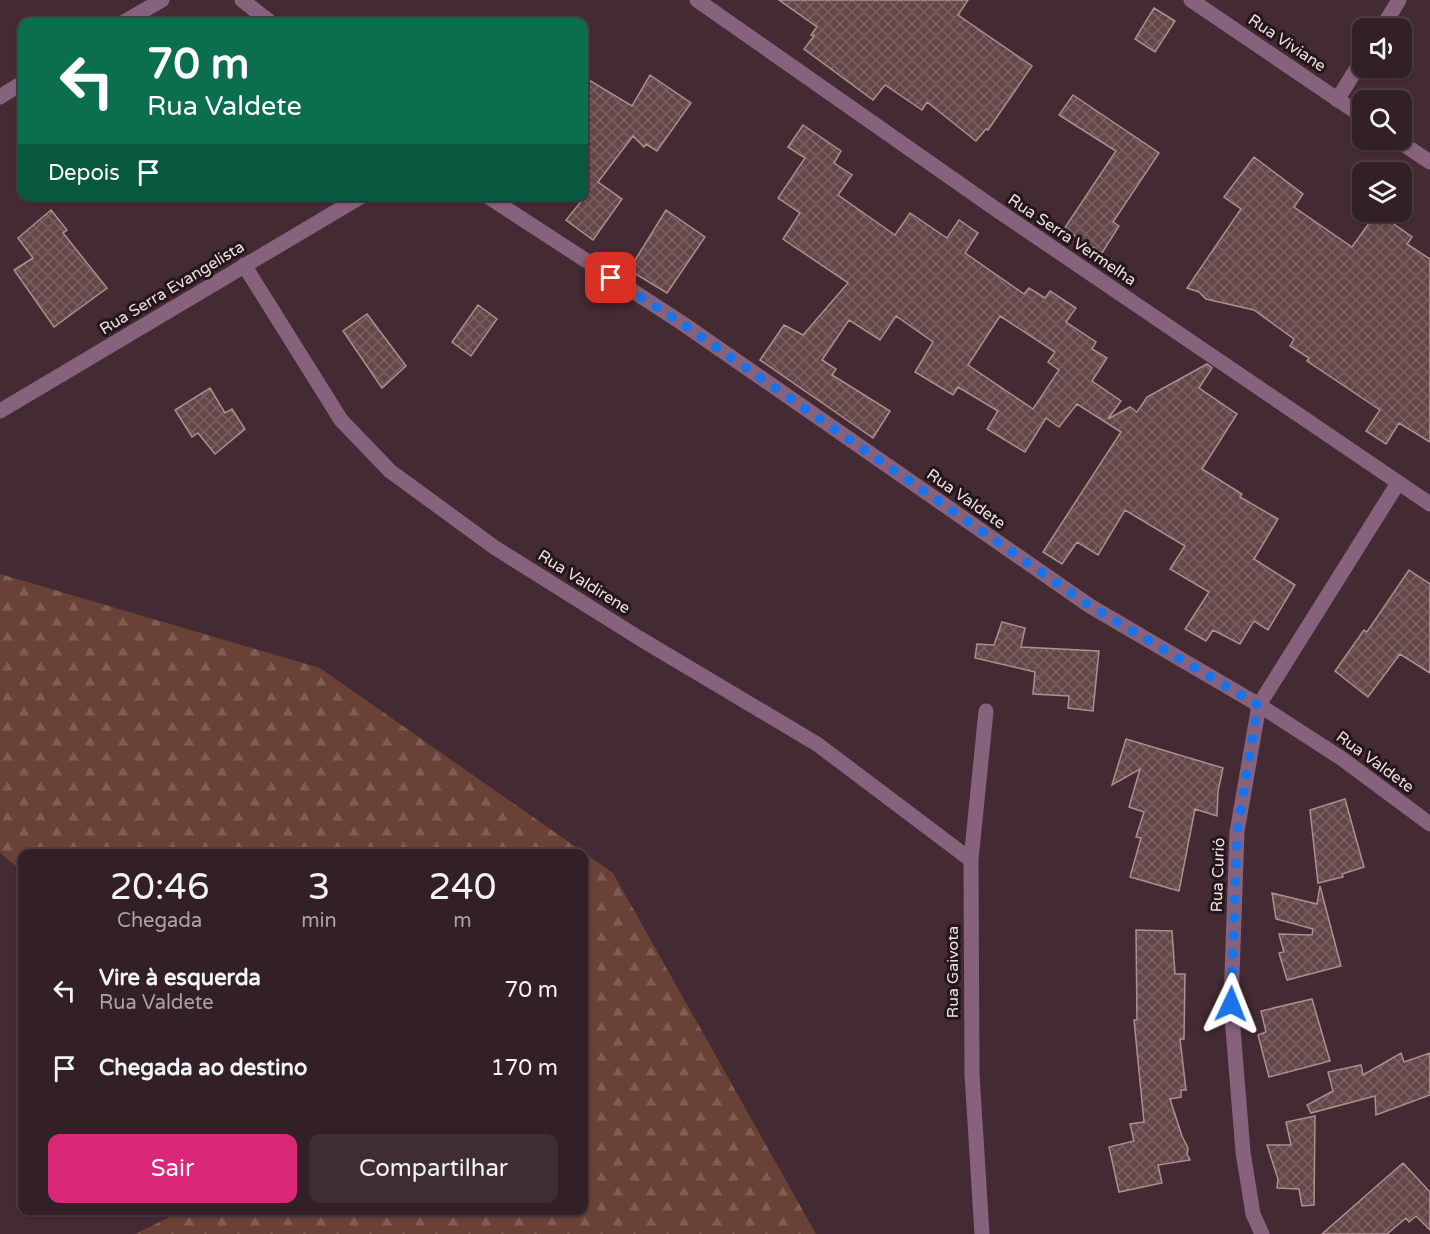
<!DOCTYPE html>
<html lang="pt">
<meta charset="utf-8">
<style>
:root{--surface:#332026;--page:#3e2d32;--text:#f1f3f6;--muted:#a9a3a7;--line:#4e3e43;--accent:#db2777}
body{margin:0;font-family:"Varela Round",sans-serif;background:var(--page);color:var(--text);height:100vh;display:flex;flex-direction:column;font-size:22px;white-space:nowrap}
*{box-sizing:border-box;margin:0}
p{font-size:20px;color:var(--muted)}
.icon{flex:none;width:33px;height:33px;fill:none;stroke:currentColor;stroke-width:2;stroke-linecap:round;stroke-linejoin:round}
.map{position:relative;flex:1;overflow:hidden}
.drawer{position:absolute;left:18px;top:849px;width:570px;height:366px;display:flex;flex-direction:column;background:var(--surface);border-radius:12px;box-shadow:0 2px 4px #0004,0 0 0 2px var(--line)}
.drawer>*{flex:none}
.hud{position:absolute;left:18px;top:18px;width:570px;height:183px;border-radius:12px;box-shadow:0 2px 4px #0004,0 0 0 2px var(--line);background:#0b6e4f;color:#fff;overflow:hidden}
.tools{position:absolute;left:1352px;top:18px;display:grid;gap:12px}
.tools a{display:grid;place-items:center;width:60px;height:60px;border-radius:12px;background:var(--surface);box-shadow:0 2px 4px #0004,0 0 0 2px var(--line);font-size:30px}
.pin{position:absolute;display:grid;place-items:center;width:51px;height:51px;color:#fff;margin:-26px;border-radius:12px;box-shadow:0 3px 9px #0006}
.me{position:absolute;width:66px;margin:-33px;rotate:2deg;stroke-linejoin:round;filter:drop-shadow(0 0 4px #0008)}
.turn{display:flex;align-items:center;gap:21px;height:126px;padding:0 30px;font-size:27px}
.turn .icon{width:78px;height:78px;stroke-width:2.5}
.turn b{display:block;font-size:42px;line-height:51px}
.then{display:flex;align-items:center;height:57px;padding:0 30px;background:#0003;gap:12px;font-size:22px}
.eta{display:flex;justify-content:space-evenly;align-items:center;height:102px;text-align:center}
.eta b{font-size:36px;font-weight:600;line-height:42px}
.button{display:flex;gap:12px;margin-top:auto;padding:12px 30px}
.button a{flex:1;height:69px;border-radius:12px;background:var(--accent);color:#fff;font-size:24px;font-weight:600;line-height:69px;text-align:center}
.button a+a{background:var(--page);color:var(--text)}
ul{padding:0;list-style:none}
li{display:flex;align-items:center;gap:18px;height:78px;padding:0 30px}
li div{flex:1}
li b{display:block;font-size:22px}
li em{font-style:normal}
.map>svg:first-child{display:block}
.forest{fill:url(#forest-firs)}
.building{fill:url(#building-cross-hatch);stroke:#b08e8f;stroke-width:1.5;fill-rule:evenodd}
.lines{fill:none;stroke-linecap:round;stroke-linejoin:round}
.street{stroke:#87627c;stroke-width:15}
.route{stroke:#1a73e8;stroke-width:10;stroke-dasharray:0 18}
.labels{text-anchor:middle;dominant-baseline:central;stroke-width:6;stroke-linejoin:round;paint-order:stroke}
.street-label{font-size:16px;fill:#f0dee4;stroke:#23171b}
</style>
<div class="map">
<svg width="1430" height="1234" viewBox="0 0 1430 1234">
<defs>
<pattern id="forest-firs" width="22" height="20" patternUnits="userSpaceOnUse" patternTransform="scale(1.5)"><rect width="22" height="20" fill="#6a4136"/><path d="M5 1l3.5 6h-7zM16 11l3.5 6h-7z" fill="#805c53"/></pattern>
<pattern id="building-cross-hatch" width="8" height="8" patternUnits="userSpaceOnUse" patternTransform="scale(1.5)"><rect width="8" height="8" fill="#644748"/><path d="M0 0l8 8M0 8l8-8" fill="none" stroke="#7a6162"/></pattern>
</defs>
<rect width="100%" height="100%" fill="#442a33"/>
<!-- forest -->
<path class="forest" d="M0 574 320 668 613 873 816 1234H135L182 1211 584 1210V854H22V871L0 853Z"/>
<!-- building -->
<path class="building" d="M779 0H968L958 15 1032 66 988 130 986 129 976 141 927 102 922 110 885 85 873 100 804 49 814 36 811 35 817 27Z
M1154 8 1175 21 1155 52 1135 39Z
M650 75 691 103 657 151 646 144 644 147 633 136 598 182 622 199 593 240 566 220 584 198V77L632 106Z
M1073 95 1159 153 1113 222 1119 226 1102 253 1064 229 1116 151 1059 115Z
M803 125 841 151 834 163 852 175 838 195 895 235 910 213 947 238 959 220 978 233 965 253 1024 294 1029 288 1045 298 1050 291 1076 308 1066 322 1096 342 1092 349 1107 358 1092 381 1121 401 1108 419 1130 407 1137 412 1147 397 1207 364 1212 368 1199 388 1237 414 1202 469 1242 494 1240 497 1278 519 1254 559 1295 585 1268 630 1254 621 1240 644 1213 630 1206 641 1185 629 1209 592 1170 569 1185 546 1125 510 1098 555 1077 542 1062 564 1043 552 1121 432 1077 404 1059 427 1046 418 1025 452 987 429 998 411 958 387 953 395 915 372 933 342 896 316 880 340 849 320 822 360 836 369 832 375 890 411 873 438 760 360 784 325 803 335 848 283 783 239 800 213 778 198 805 158 788 147ZM1000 316 1055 352 1048 362 1059 370 1033 409 968 365Z
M1254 157 1303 194 1294 207 1352 247 1377 212 1412 237 1407 244 1430 259V442L1399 423 1386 444 1366 431 1380 410 1307 361 1309 358 1290 346 1294 339 1254 310 1206 299 1199 292 1187 288 1241 209 1224 197Z
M51 210 67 230 63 233 107 288 54 327 14 270 33 258 18 238Z
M666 210 705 237 667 293 629 270Z
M478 305 497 319 471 356 452 342Z
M367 314 406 366 382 388 343 331Z
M210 388 225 413 232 409 245 429 215 454 198 433 192 437 175 410Z
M1409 570 1430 584V673L1400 654 1368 697 1335 671 1364 630 1367 632Z
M1002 622 1025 628 1021 647 1099 651 1093 711 1068 708 1069 696 1033 694 1035 672 975 658 977 644 994 645Z
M1126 739 1223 768 1218 791 1217 816 1195 809 1179 891 1130 877 1141 838 1136 837 1144 812 1129 807 1140 769 1112 785Z
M1345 799 1364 867 1342 874 1343 877 1318 883 1310 810Z
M1320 886 1341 966 1287 980 1279 953 1284 952 1279 934 1312 935 1313 929 1276 919 1272 893 1317 904Z
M1136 930 1172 931 1175 974H1185L1184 1039H1180L1186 1090H1181V1097L1170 1099 1182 1136 1188 1148 1187 1154 1190 1160 1158 1165 1162 1183 1119 1192 1109 1147 1134 1141 1130 1124 1144 1122 1134 1020H1137Z
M1312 999 1330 1061 1269 1077 1258 1035 1266 1032 1261 1011Z
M1401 1053 1404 1062 1430 1053V1095L1376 1115 1375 1096 1311 1113 1307 1105 1333 1091 1328 1072 1361 1065 1363 1075Z
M1315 1116 1314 1205 1302 1206 1299 1189 1277 1188 1278 1179 1267 1145H1291L1286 1122Z
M1403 1163 1430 1192V1230L1416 1216 1409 1222 1406 1218 1387 1234H1322Z"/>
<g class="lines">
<!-- street -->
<path class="street" d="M242 0 270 22
M697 0 997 210 1430 504
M1191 0 1362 116
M124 22 162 0
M1382 28 1399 0
M0 97 22 83
M1337 100 1362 60
M1397 140 1430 162
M487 196 682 323 1090 606 1259 705 1341 758 1430 824
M244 265 341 420 390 471 494 547 639 638 817 744 971 860
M0 411 362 196
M982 1234 972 1074 971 860 986 711
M1262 1234 1253 1214 1243 1152 1231 1004 1237 832 1259 705 1398 483"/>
</g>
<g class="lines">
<!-- route -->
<path class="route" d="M611 278 681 323 1090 606 1258 705 1237 832 1231 1004"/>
</g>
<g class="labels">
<!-- street labels -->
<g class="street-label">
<text transform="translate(1287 43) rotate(34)">Rua Viviane</text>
<text transform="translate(1072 240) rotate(34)">Rua Serra Vermelha</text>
<text transform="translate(172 288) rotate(-31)">Rua Serra Evangelista</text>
<text transform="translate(966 499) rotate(35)">Rua Valdete</text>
<text transform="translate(584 582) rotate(32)">Rua Valdirene</text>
<text transform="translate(1375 762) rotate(36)">Rua Valdete</text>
<text transform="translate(1218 875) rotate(-88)">Rua Curió</text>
<text transform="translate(953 972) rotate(-90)">Rua Gaivota</text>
</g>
</g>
</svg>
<div class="tools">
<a><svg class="icon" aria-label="sound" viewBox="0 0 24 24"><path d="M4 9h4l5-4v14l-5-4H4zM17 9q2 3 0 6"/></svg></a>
<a><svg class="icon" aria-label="search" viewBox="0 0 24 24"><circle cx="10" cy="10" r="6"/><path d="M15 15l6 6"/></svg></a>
<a><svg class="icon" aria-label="layers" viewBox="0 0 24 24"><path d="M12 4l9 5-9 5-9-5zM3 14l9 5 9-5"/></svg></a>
</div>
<div class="pin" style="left:611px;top:278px;background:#d93025"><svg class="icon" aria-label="arrive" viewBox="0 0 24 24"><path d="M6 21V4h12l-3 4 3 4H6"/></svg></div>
<svg class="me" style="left:1231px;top:1004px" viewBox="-20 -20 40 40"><path d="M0-17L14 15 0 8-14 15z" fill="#1a73e8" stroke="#fff" stroke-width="4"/></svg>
<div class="hud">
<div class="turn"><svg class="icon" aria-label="left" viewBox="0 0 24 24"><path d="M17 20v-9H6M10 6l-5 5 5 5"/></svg><div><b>70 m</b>Rua Valdete</div></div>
<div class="then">Depois<svg class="icon" aria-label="arrive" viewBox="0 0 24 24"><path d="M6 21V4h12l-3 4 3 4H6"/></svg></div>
</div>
<section class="drawer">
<div class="eta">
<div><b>20:46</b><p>Chegada</p></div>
<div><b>3</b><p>min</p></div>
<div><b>240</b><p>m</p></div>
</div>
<ul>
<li><svg class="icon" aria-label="left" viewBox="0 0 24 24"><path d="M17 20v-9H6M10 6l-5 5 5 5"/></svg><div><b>Vire à esquerda</b><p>Rua Valdete</p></div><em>70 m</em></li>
<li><svg class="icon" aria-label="arrive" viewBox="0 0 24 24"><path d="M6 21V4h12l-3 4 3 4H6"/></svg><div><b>Chegada ao destino</b></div><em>170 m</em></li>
</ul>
<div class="button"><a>Sair</a><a>Compartilhar</a></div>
</section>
</div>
